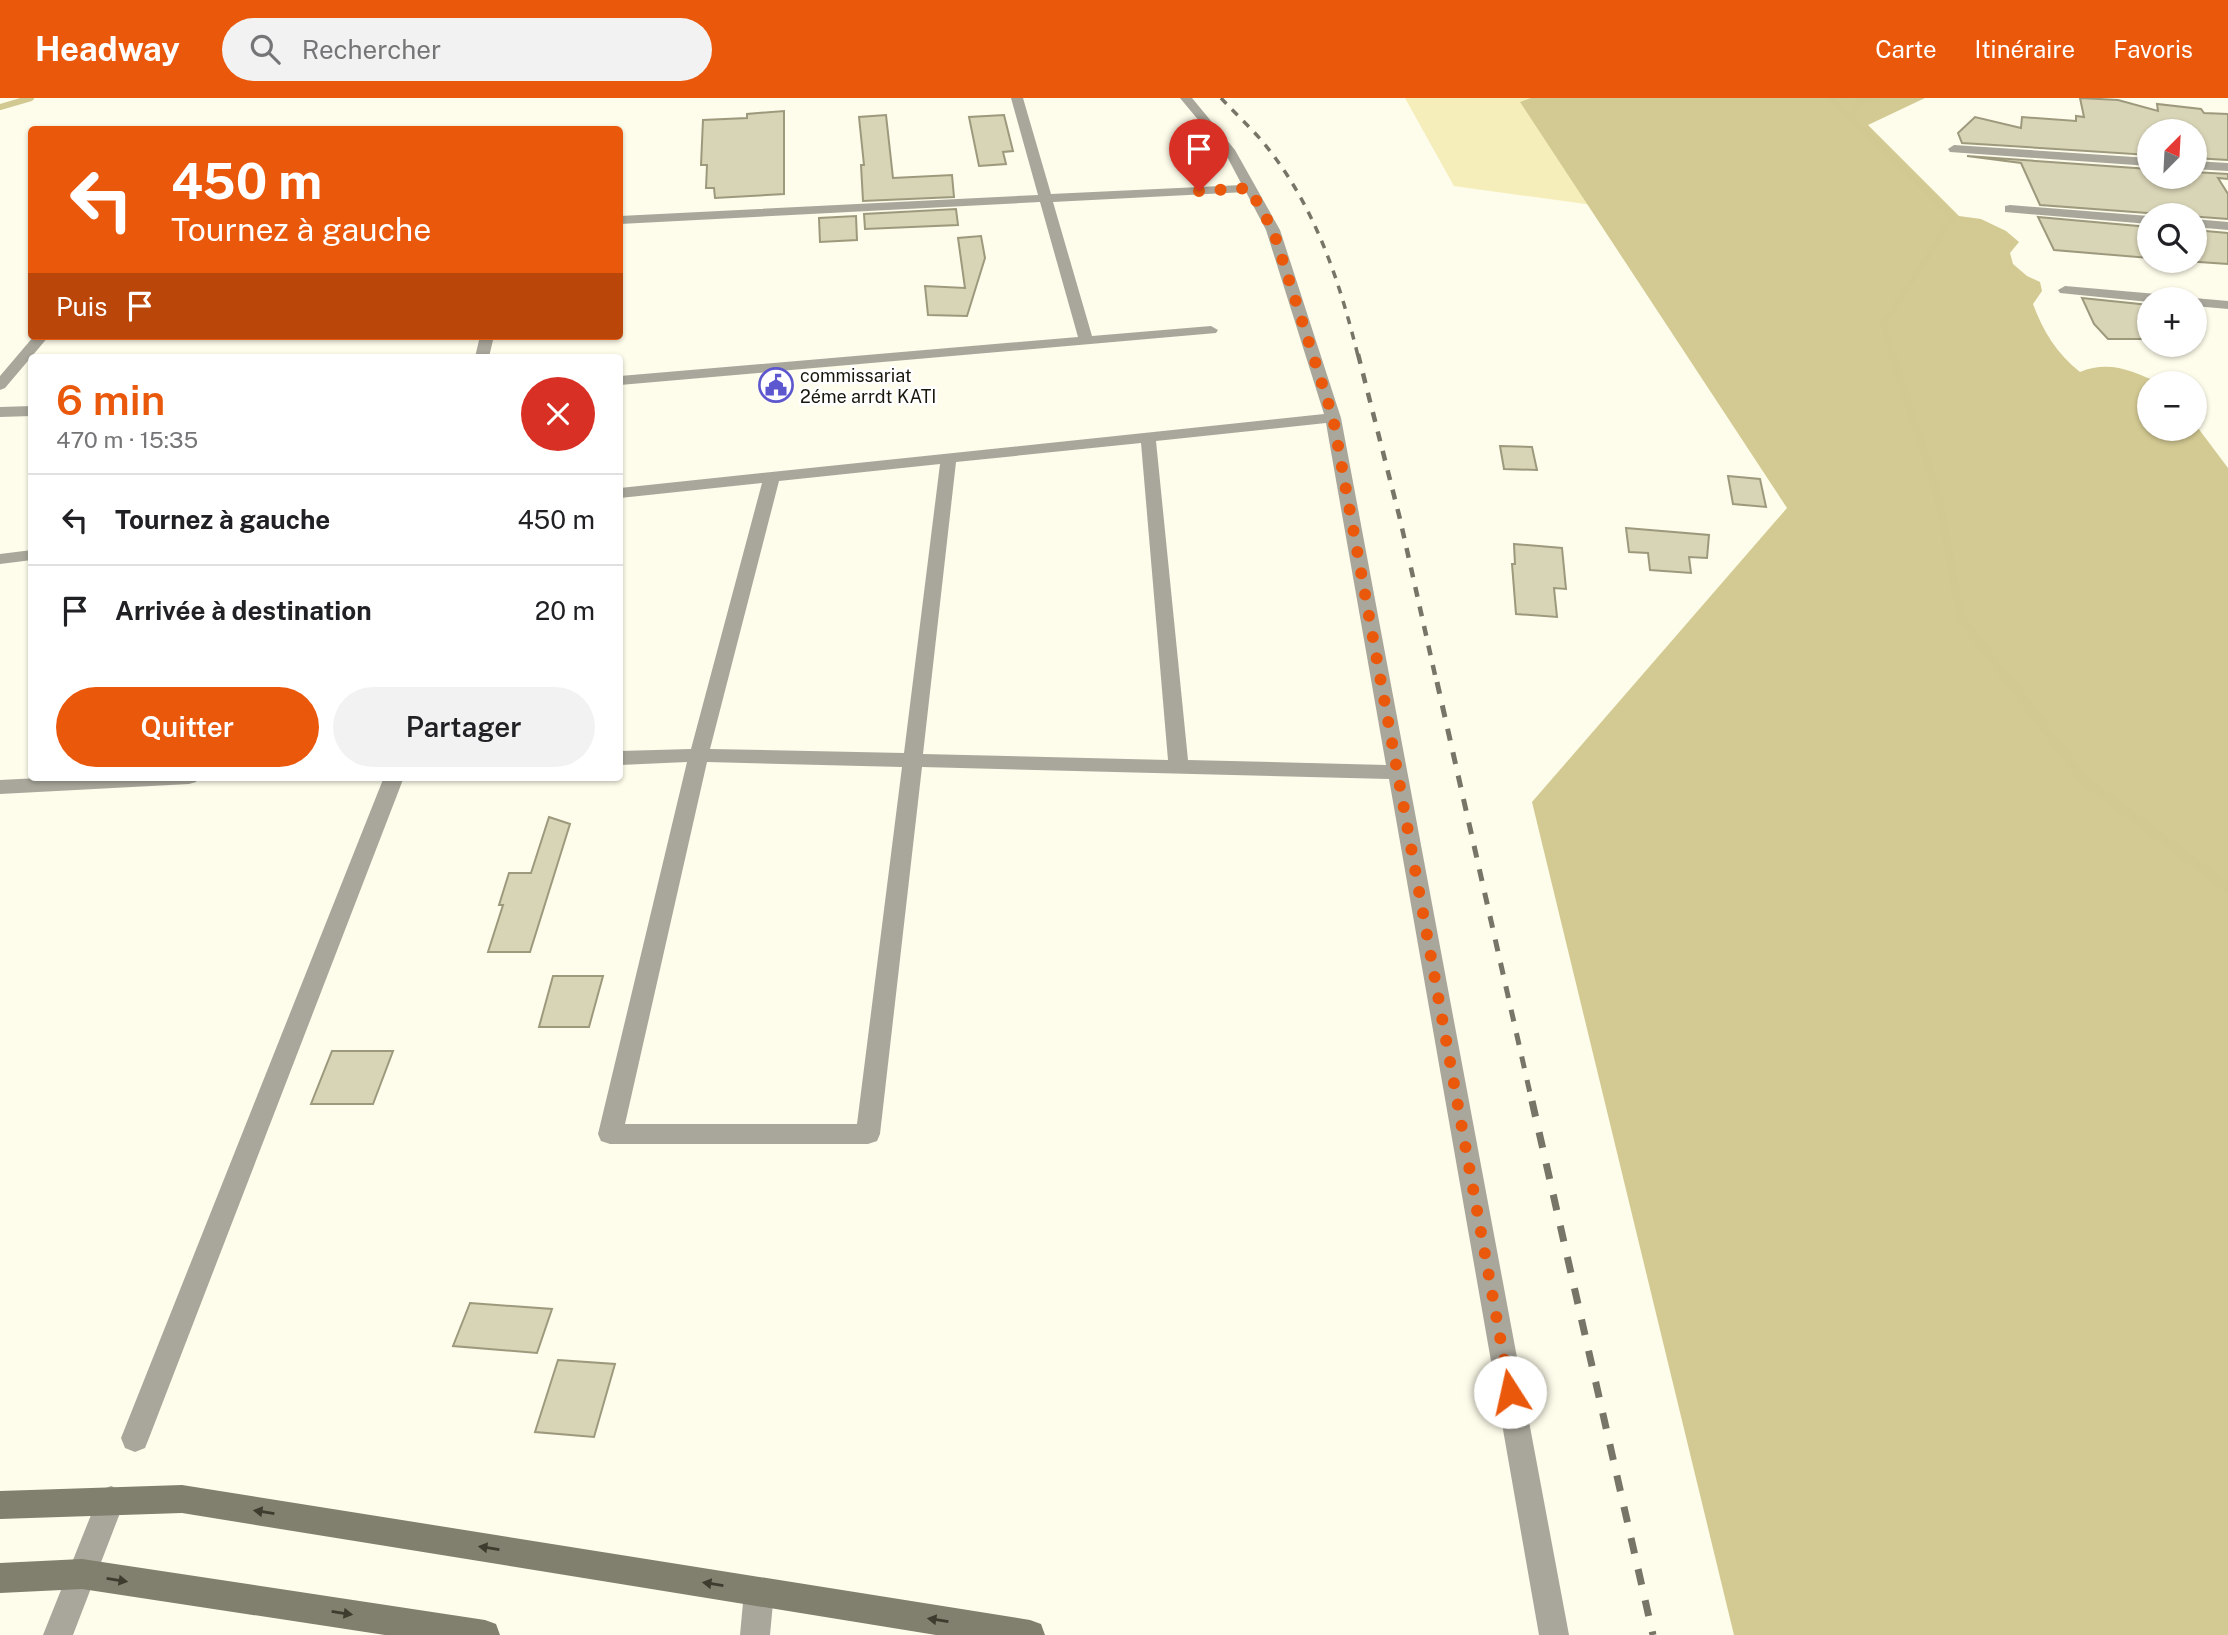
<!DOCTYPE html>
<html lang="fr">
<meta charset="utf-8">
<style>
:root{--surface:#fff;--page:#f2f2f2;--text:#202124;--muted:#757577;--line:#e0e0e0;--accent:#ea580c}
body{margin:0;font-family:"Public Sans",sans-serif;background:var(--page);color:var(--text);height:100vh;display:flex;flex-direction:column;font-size:26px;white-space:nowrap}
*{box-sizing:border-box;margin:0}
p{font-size:23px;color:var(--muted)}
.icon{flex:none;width:38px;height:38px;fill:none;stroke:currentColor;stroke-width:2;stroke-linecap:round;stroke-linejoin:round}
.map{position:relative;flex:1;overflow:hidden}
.sheet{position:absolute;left:28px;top:256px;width:595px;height:427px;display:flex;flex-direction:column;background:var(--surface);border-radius:7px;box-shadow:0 2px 5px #0004}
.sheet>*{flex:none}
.banner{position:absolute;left:28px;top:28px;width:595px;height:214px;border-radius:7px;box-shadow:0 2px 5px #0004;background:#ea580c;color:#fff;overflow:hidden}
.needle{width:46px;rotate:24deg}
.fabs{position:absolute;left:2137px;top:21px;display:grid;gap:14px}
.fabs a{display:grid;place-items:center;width:70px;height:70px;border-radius:50%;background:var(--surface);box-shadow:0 2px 5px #0004;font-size:35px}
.pin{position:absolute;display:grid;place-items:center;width:60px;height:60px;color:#fff;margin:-72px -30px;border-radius:50% 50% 50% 0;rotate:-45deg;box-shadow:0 0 7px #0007}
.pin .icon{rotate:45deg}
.me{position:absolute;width:77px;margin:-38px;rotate:350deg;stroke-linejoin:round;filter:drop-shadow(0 0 5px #0008)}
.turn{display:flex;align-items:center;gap:24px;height:147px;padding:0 28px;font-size:32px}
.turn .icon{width:91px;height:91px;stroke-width:2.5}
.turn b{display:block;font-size:49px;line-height:60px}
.then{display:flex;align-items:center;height:66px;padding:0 28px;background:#0003;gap:14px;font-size:26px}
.round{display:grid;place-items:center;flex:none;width:74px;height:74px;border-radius:37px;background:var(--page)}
.summary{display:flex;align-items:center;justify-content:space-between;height:119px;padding:0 28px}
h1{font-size:42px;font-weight:600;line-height:52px;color:var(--accent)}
.action{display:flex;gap:14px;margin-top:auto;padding:14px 28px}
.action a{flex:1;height:80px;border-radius:42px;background:var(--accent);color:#fff;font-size:28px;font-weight:600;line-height:80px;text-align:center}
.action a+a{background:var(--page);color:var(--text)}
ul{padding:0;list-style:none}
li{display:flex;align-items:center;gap:21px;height:91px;padding:0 28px;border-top:2px solid var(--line)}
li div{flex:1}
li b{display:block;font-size:26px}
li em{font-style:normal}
header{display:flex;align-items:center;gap:42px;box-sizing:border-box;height:98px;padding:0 35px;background:var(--accent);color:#fff}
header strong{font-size:33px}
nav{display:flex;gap:38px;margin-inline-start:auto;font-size:24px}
.search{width:490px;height:63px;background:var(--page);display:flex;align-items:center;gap:18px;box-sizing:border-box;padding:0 24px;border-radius:38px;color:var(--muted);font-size:26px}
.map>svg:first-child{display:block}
.green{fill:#f5eeba}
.forest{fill:#d3ca93}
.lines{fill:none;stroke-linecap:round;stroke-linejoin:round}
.stream-far2{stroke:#d1c991;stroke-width:6}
.stream-far1{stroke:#d1c991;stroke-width:8}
.stream{stroke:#d1c991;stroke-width:10}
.building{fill:#d8d4b6;stroke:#9d997d;stroke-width:2}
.street{fill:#a9a79b;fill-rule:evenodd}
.secondary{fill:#817f6d;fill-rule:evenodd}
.rail-far3{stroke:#777567;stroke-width:3.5;stroke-dasharray:8 8;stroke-linecap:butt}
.rail-far2{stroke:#777567;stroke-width:4.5;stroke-dasharray:10 10;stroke-linecap:butt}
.rail-far1{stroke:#777567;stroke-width:5;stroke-dasharray:12 12;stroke-linecap:butt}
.rail{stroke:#777567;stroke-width:7;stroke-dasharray:16 16;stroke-linecap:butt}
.oneway{fill:#3e3c2f}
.route{stroke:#ea580c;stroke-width:12;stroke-dasharray:0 21.6}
.labels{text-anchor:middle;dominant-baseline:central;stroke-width:5;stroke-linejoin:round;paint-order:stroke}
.far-poi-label{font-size:18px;fill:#1a180d;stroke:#fff;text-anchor:start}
</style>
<header>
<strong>Headway</strong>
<div class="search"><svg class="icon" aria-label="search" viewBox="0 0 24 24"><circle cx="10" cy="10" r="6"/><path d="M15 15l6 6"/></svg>Rechercher</div>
<nav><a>Carte</a><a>Itinéraire</a><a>Favoris</a></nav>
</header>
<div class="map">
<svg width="2228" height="1537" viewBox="0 0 2228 1537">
<rect width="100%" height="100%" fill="#fefcea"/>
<!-- green -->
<path class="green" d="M1405 0H1594L1738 127 1454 88Z"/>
<!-- forest -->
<path class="forest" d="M1531 0H1925L1868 27 1959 118 1981 121 2006 133 2019 144 2010 155 2013 166 2027 178 2040 184 2042 193 2033 206C2043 233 2057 256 2080 274 2109 262 2133 273 2159 285H2149V331H2194L2195 326 2228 370V1537H1734L1532 704 1787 410 1520 4Z"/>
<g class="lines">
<!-- stream-far2 -->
<path class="stream-far2" d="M1830 0 1953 119 1883 227 1893 258
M0 9 31 0
M1850 20 1861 3 1872 0"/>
<!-- stream-far1 -->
<path class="stream-far1" d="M1892 256 1938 397 1961 520 2011 586"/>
<!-- stream -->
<path class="stream" d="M2010 584 2084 682 2228 790"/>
</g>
<!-- building -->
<path class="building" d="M2080 0 2118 2 2158 13 2157 6 2201 11 2204 15 2228 16V62L2194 60V33H2149V57L1962 45 1958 35 1975 19 2021 30 2022 19 2076 23V18L2084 19Z
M784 13V96L715 100 714 90H706L707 67H701L703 22 747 20V16Z
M886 17 893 80 952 77 954 99 863 103 861 67H864L859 19Z
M1004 17 1013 53 1003 54 1006 66 979 68 969 19Z
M1967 58 2149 71V79H2194V74L2228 76V81L2218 80 2228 96V121L2040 107 2021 65Z
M956 111 958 127 865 131 864 116Z
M856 118 857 142 820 144 819 120Z
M2038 119 2149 129V160L2054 152Z
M2194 132 2228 135V166L2184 163H2194Z
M981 138 985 160 967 218 928 217 925 188 965 190 958 140Z
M2082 200 2149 207V241H2108L2094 226Z
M1500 348 1532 349 1537 372 1504 371Z
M1728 378 1760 381 1766 409 1733 406Z
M1626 430 1709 437 1707 460 1689 459 1691 475 1650 472 1648 455 1629 454Z
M1514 446 1562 450 1566 491 1554 490 1557 519 1516 516 1512 466H1515Z
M549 719 570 726 530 854H488L503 807H499L509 775H531Z
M553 878H603L589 929H539Z
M332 953H393L373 1006H311Z
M470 1205 552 1211 537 1255 453 1248Z
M558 1262 615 1266 594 1339 535 1334Z"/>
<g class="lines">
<!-- street -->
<path class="street" d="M1011 0H1023L1051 96 1242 87 1224 53 1180 0H1192L1235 52 1280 132 1341 320 1569 1537H1539L1389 681 922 669 880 1036 877 1043 868 1046H610L601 1043 598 1036 687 664 620 667V653L691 651 762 385 620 400V390L1324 316 1266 132 1246 94 1053 104 1092 238 1211 228 1218 232 1216 235 620 287V278L1078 239 1040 104 620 126V118L1038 97ZM1326 325 1386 667 1188 662 1156 343ZM1141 345 1168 662 923 656 956 364ZM940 366 904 655 710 651 779 383ZM707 664 902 669 857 1026H625Z
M1954 47 2149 60V68L1950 54 1948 51Z
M2194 63 2228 65V73L2194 71Z
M2010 107 2149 118V126L2005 114V108Z
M2194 121 2228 124V132L2194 129Z
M2065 188 2168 197 2175 201H2149V204L2060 195 2058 192Z
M2194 200 2228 203V211L2194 208V201H2189Z
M34 238H49L5 290 0 292V278Z
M480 238H494L489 259H475Z
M32 308V318L0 319V309Z
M32 452V462L0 466V456Z
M58 679H199L196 684 189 686 0 696V682Z
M384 679H404L149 1340 145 1350 135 1354 125 1350 121 1340Z
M111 1388 121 1392 125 1402 73 1537H43L101 1392Z
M759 1479 770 1483 774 1494 770 1537H740L744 1494 748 1483Z"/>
<!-- secondary -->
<path class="secondary" d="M182 1387 1030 1522 1041 1526 1045 1537H936L182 1415 0 1421V1393Z
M82 1461 485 1522 496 1526 500 1537H385L82 1491 0 1495V1465Z"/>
<!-- rail-far3 -->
<path class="rail-far3" d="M1221 0C1234 14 1249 28 1262 43 1314 105 1339 181 1358 258"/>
<!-- rail-far2 -->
<path class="rail-far2" d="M1358 256 1400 421 1437 586"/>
<!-- rail-far1 -->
<path class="rail-far1" d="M1437 584 1532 1004"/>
<!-- rail -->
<path class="rail" d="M1532 1003 1653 1537"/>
</g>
<!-- one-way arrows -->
<defs><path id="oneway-solid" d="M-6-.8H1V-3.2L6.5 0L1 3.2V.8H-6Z" transform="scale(1.75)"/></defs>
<g class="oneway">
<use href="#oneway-solid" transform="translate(264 1414) rotate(-171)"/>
<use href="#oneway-solid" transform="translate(489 1450) rotate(-171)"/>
<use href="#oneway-solid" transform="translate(117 1482) rotate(9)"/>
<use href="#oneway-solid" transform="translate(713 1486) rotate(-171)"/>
<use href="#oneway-solid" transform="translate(342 1515) rotate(9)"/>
<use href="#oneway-solid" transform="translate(938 1522) rotate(-171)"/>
</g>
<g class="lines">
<!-- route -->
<path class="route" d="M1199 93 1249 90 1273 132 1333 320 1510 1294"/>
</g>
<!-- icons -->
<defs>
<g id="civic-ring" transform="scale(1.75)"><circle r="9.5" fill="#fff" stroke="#5d57cf" stroke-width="1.5"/><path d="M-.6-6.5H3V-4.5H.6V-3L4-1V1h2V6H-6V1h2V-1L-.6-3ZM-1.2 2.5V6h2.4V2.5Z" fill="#5d57cf"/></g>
</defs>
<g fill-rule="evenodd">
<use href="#civic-ring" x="776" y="287"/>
</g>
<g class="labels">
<!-- far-poi labels -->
<g class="far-poi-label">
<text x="800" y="277">commissariat<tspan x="800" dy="21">2éme arrdt KATI</tspan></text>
</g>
</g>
</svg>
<div class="fabs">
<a><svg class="needle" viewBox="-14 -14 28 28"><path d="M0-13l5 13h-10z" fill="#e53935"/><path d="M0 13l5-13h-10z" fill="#757577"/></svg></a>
<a><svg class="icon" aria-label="search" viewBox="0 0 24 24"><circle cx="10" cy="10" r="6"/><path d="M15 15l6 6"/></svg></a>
<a>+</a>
<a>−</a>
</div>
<div class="pin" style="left:1199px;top:93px;background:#d93025"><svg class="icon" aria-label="arrive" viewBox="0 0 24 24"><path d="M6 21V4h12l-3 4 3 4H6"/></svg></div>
<svg class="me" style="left:1510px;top:1294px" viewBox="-20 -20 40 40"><circle r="19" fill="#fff"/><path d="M0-13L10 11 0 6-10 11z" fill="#ea580c"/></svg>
<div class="banner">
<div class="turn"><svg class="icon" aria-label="left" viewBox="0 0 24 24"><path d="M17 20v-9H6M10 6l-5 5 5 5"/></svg><div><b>450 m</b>Tournez à gauche</div></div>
<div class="then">Puis<svg class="icon" aria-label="arrive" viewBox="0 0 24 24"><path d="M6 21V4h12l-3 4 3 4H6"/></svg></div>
</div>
<section class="sheet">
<div class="summary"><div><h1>6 min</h1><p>470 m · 15:35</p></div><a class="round" style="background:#d93025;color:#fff"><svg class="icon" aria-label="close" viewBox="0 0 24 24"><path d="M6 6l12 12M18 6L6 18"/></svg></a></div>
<ul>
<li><svg class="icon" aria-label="left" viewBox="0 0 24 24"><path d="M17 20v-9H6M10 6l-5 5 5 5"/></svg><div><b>Tournez à gauche</b></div><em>450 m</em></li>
<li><svg class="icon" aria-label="arrive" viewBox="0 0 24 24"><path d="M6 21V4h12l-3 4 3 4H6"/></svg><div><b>Arrivée à destination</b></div><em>20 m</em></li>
</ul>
<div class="action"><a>Quitter</a><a>Partager</a></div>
</section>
</div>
